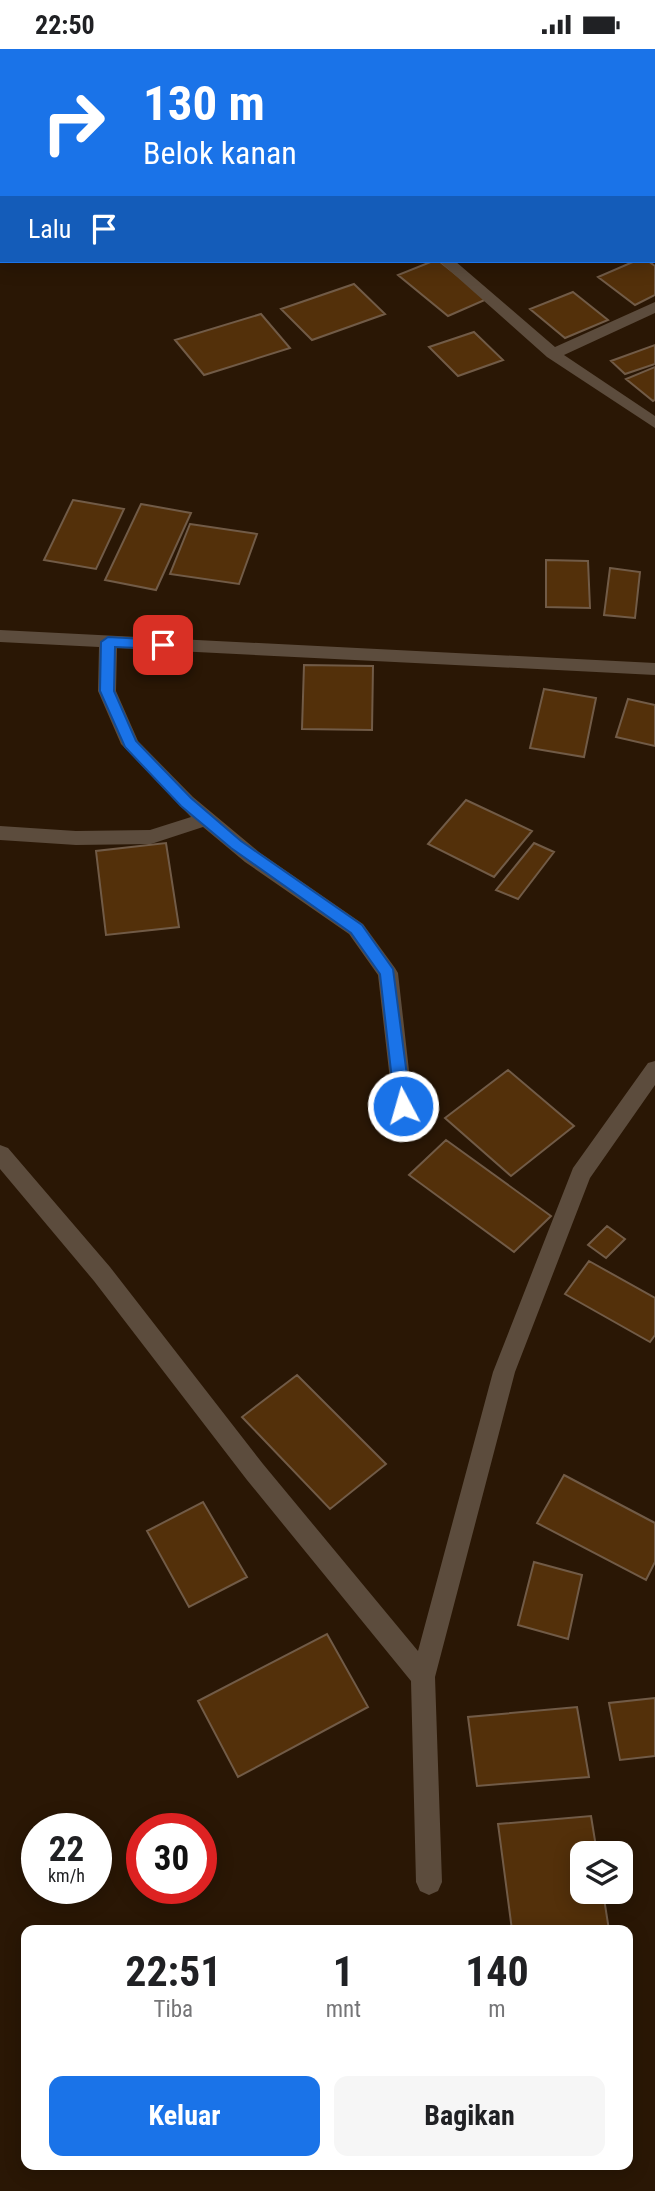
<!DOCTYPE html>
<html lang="id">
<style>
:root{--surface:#fff;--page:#f6f6f6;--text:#202124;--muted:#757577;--accent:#1a73e8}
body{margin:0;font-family:"Roboto Condensed",sans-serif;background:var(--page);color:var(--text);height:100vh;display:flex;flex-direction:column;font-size:26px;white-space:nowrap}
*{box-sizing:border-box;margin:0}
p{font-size:23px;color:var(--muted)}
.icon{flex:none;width:38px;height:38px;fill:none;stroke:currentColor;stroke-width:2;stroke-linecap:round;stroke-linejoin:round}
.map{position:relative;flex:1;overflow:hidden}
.drawer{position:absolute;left:21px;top:1876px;width:612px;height:245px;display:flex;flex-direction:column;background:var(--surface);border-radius:14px;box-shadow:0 4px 18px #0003}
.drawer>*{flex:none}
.banner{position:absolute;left:0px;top:0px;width:656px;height:214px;box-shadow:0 4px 18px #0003;background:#1a73e8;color:#fff;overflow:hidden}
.buttons{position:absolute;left:570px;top:1792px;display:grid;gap:14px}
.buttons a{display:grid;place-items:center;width:63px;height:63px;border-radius:14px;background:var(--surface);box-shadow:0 4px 18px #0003;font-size:35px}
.speed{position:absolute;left:21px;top:1764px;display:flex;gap:14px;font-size:35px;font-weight:700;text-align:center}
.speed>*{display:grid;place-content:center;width:91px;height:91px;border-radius:50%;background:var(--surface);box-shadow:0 4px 18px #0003;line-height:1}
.speed small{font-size:18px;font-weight:400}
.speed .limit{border:10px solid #d22;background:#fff;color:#111}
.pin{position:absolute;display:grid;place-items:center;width:60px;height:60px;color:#fff;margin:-30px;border-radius:14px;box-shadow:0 4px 10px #0006}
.me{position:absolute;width:77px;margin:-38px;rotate:354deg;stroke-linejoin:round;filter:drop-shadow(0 0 5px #0008)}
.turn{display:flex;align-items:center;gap:24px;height:147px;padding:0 28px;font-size:32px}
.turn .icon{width:91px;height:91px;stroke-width:2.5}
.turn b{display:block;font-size:49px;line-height:60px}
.then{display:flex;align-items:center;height:66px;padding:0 28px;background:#0003;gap:14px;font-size:26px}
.eta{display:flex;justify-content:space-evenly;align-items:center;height:119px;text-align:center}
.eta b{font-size:42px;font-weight:700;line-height:49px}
.primary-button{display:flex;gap:14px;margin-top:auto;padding:14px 28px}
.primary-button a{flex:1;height:80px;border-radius:14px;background:var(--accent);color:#fff;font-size:28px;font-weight:700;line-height:80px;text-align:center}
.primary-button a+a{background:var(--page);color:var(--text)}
.status{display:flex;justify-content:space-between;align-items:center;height:49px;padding:0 35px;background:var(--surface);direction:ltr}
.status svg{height:19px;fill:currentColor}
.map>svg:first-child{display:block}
.building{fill:#53300a;stroke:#715b47;stroke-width:2}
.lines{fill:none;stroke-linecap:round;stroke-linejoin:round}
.minor{fill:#5c4c3d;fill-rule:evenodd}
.route{fill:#1a73e8;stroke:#114b97;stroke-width:2}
</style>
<div class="status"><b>22:50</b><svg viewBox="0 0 49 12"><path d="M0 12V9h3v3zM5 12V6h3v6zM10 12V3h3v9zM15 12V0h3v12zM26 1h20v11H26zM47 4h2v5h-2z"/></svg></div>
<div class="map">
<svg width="655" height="2142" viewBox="0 0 655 2142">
<rect width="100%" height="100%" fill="#2a1705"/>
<!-- building -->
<path class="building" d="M433 212H439L487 250 448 267 398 226Z
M635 212H648L655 217V246L635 256 598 228Z
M354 235 385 265 312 291 281 260Z
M573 243 608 271 565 289 530 260Z
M261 265 290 299 204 326 175 291Z
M474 283 503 311 458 327 429 298Z
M655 296V315L625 325 611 312Z
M655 318V351L653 352 626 330Z
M73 451 124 460 96 520 44 511Z
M141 455 191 464 156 541 105 531Z
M190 475 257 485 239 535 170 525Z
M546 511 588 512 590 559 546 558Z
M610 519 640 523 635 569 604 566Z
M304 616 373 617 372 681 302 680Z
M544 640 596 649 584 708 530 699Z
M628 650 655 656V697L616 688Z
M466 751 532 782 494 828 428 795Z
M166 794 179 878 106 886 96 802Z
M534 794 554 803 518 850 496 841Z
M508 1021 574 1077 511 1127 445 1069Z
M446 1091 551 1167 514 1203 409 1126Z
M607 1177 625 1190 606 1209 588 1196Z
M589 1212 655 1249V1286L650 1293 565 1245Z
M297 1326 386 1415 330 1460 242 1368Z
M564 1426 655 1474V1513L646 1531 537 1474Z
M203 1453 247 1528 189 1558 147 1482Z
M534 1513 582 1526 568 1590 518 1576Z
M327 1585 368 1658 238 1728 198 1652Z
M655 1649V1707L620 1711 609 1654Z
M577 1658 589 1728 477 1737 468 1668Z
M591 1767 597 1804H583V1843H603L609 1881H512L498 1775Z"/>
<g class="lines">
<!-- minor -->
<path class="minor" d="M179 0H193L195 2H180Z
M439 212H455L555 298 655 253V264L564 306 655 367V379L547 308Z
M0 581 655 614V626L117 599 116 642 138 692 193 748 259 803 363 875 395 919 398 924 413 1057 410 1063 403 1066 396 1063 393 1057 378 926 349 885 245 813 203 778 151 795 76 796 0 791V777L76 782 150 781 191 768 121 695 98 642 99 598 0 593Z
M655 1012V1036L590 1129 515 1323 435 1628 442 1833 438 1842 429 1846 420 1842 416 1833 411 1632 247 1431 94 1232 0 1120V1096L8 1099 110 1218 263 1415 418 1602 493 1323 573 1119 648 1014Z"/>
</g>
<!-- route -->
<path class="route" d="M108 588 163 591 170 596 163 600 115 598 114 642 136 692 191 749 241 792 362 876 393 920 411 1057 408 1062 403 1064 395 1057 380 925 351 884 231 799 181 757 125 698 100 642 101 593Z"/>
</svg>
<div class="buttons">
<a><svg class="icon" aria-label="layers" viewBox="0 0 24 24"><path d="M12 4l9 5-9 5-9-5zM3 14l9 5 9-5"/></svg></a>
</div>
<div class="speed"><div>22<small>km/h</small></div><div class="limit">30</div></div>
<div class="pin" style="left:163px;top:596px;background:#d93025"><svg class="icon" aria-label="arrive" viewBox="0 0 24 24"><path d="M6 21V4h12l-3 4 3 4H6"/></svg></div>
<svg class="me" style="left:403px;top:1057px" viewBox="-20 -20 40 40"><circle r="17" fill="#1a73e8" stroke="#fff" stroke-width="3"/><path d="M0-11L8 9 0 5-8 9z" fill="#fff"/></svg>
<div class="banner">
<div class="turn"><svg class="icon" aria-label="right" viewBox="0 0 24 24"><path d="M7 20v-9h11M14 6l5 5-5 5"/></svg><div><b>130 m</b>Belok kanan</div></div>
<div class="then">Lalu<svg class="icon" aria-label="arrive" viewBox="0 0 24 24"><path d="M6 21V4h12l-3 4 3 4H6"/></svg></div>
</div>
<section class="drawer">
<div class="eta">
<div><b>22:51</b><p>Tiba</p></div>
<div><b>1</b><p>mnt</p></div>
<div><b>140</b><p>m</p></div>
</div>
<div class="primary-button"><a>Keluar</a><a>Bagikan</a></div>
</section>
</div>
